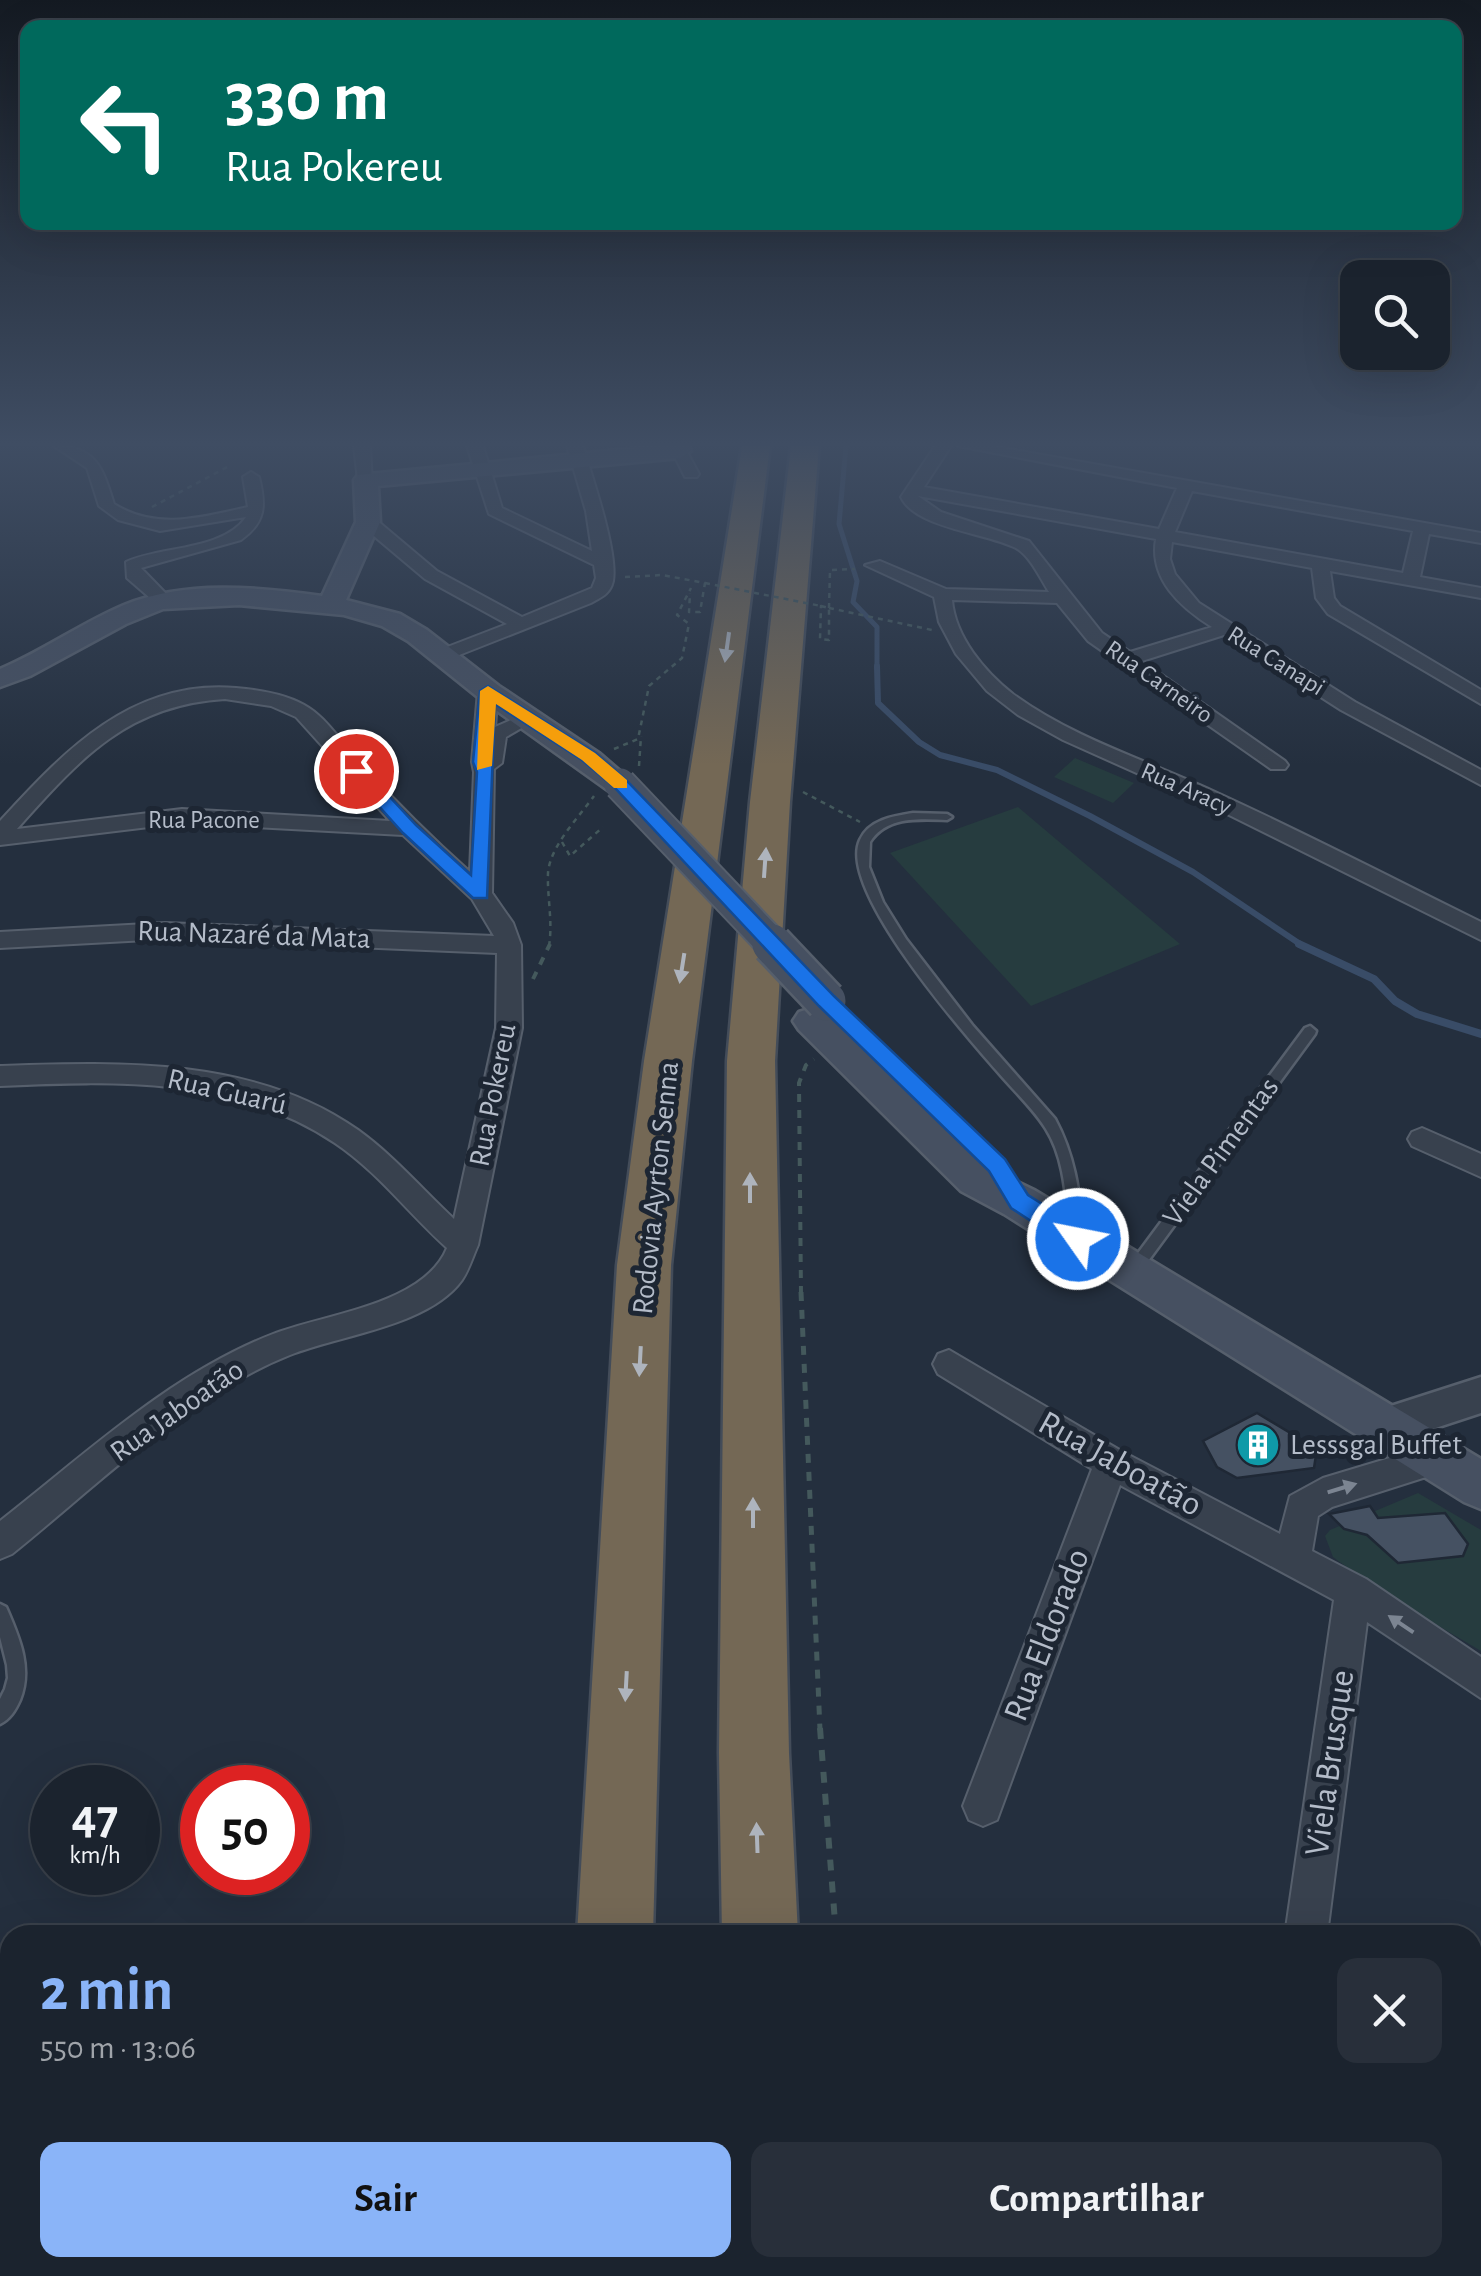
<!DOCTYPE html>
<html lang="pt">
<meta charset="utf-8">
<style>
:root{--surface:#1b232e;--page:#282f3a;--text:#f1f3f6;--muted:#a0a4aa;--line:#39404a;--accent:#8ab4f8}
body{margin:0;font-family:"Alegreya Sans",sans-serif;background:var(--page);color:var(--text);height:100vh;display:flex;flex-direction:column;font-size:38px;white-space:nowrap}
*{box-sizing:border-box;margin:0}
p{font-size:32px;color:var(--muted)}
.icon{flex:none;width:55px;height:55px;fill:none;stroke:currentColor;stroke-width:2;stroke-linecap:round;stroke-linejoin:round}
.map{position:relative;flex:1;overflow:hidden}
.drawer{position:absolute;left:0px;top:1925px;width:1482px;height:352px;display:flex;flex-direction:column;background:var(--surface);border-radius:30px 30px 0 0;box-shadow:0 10px 40px #0002,0 0 0 2px var(--line)}
.drawer>*{flex:none}
.guide{position:absolute;left:20px;top:20px;width:1442px;height:210px;border-radius:20px;box-shadow:0 10px 40px #0002,0 0 0 2px var(--line);background:#00695c;color:#fff;overflow:hidden}
.fabs{position:absolute;left:1340px;top:260px;display:grid;gap:20px}
.fabs a{display:grid;place-items:center;width:110px;height:110px;border-radius:20px;background:var(--surface);box-shadow:0 10px 40px #0002,0 0 0 2px var(--line);font-size:50px}
.speed{position:absolute;left:30px;top:1765px;display:flex;gap:20px;font-size:50px;font-weight:700;text-align:center}
.speed>*{display:grid;place-content:center;width:130px;height:130px;border-radius:50%;background:var(--surface);box-shadow:0 10px 40px #0002,0 0 0 2px var(--line);line-height:1}
.speed small{font-size:25px;font-weight:400}
.speed .limit{border:15px solid #d22;background:#fff;color:#111}
.pin{position:absolute;display:grid;place-items:center;width:85px;height:85px;color:#fff;margin:-42px;border:5px solid #fff;border-radius:50%;box-shadow:0 2px 10px #0007}
.me{position:absolute;width:110px;margin:-55px;rotate:303deg;stroke-linejoin:round;filter:drop-shadow(0 0 8px #0008)}
.turn{display:flex;align-items:center;gap:35px;height:210px;padding:0 40px;font-size:45px}
.turn .icon{width:130px;height:130px;stroke-width:2.5}
.turn b{display:block;font-size:70px;line-height:85px}
.round{display:grid;place-items:center;flex:none;width:105px;height:105px;border-radius:20px;background:var(--page)}
.overview{display:flex;align-items:center;justify-content:space-between;height:170px;padding:0 40px}
h1{font-size:60px;font-weight:700;line-height:75px;color:var(--accent)}
.cta{display:flex;gap:20px;margin-top:auto;padding:20px 40px}
.cta a{flex:1;height:115px;border-radius:20px;background:var(--accent);color:#111;font-size:40px;font-weight:700;line-height:115px;text-align:center}
.cta a+a{background:var(--page);color:var(--text)}
.map>svg:first-child{display:block}
.green{fill:#263c3f}
.lines{fill:none;stroke-linecap:round;stroke-linejoin:round}
.stream-far2{stroke:#394c67;stroke-width:5}
.stream-far1{stroke:#394c67;stroke-width:6}
.stream{stroke:#394c67;stroke-width:8}
.building{fill:#455162;stroke:#1f2835;stroke-width:2.5}
.service-casing{stroke:#565f6c;stroke-width:5}
.minor-casing{stroke:#565f6c;stroke-width:4}
.tertiary-casing{stroke:#565f6c;stroke-width:5}
.secondary-casing{stroke:#565f6c;stroke-width:5}
.motorway-casing{stroke:#434c59;stroke-width:5}
.path-far3{stroke:#44595c;stroke-width:2.5;stroke-dasharray:5 5;stroke-linecap:butt}
.path-far2{stroke:#44595c;stroke-width:4;stroke-dasharray:8 8;stroke-linecap:butt}
.path-far1{stroke:#44595c;stroke-width:5;stroke-dasharray:9 9;stroke-linecap:butt}
.path{stroke:#44595c;stroke-width:6;stroke-dasharray:11 11;stroke-linecap:butt}
.service{fill:#38414e;fill-rule:evenodd}
.minor{fill:#38414e;fill-rule:evenodd}
.tertiary{fill:#38414e;fill-rule:evenodd}
.secondary{fill:#465061;fill-rule:evenodd}
.motorway{fill:#746855;fill-rule:evenodd}
.secondary-bridge-far1-casing{stroke:#565f6c;stroke-width:35;stroke-linecap:butt}
.secondary-bridge-casing{stroke:#565f6c;stroke-width:44;stroke-linecap:butt}
.path-bridge{stroke:#44595c;stroke-width:2.5;stroke-dasharray:5 5;stroke-linecap:butt}
.secondary-bridge-far1{stroke:#465061;stroke-width:31}
.secondary-bridge{stroke:#465061;stroke-width:39}
.oneway{fill:#aeb4bd}
.oneway2{fill:#7c8592}
.route{fill:#1a73e8;stroke:#114b97;stroke-width:2.5}
.slow{fill:#f59e0b}
.labels{text-anchor:middle;dominant-baseline:central;stroke-width:10;stroke-linejoin:round;paint-order:stroke}
.far-street-label{font-size:25px;fill:#b4bcc9;stroke:#1d2633}
.street-label{font-size:30px;fill:#b4bcc9;stroke:#1d2633}
.poi-label{font-size:30px;fill:#b4bcc9;stroke:#1d2633;text-anchor:start}
.near-street-label{font-size:35px;fill:#b4bcc9;stroke:#1d2633}
</style>
<div class="map">
<svg width="1481" height="2276" viewBox="0 0 1481 2276">
<rect width="100%" height="100%" fill="#242f3e"/>
<!-- green -->
<path class="green" d="M1075 758 1134 783 1113 803 1054 777Z
M1018 807 1180 944 1031 1006 890 853Z
M1418 1493 1481 1530V1651L1378 1590 1333 1557 1325 1536 1330 1530Z"/>
<g class="lines">
<!-- stream-far2 -->
<path class="stream-far2" d="M846 446 839 524 857 581 853 602 877 627V669"/>
<!-- stream-far1 -->
<path class="stream-far1" d="M877 666 878 703 919 742 940 755 997 770 1090 816 1193 872 1303 946"/>
<!-- stream -->
<path class="stream" d="M1299 944 1374 979 1395 1001 1417 1014 1481 1034"/>
</g>
<!-- building -->
<path class="building" d="M1257 1413 1317 1449 1314 1468 1237 1478 1217 1467 1203 1441Z
M1370 1506 1378 1518 1445 1513 1468 1544 1463 1556 1398 1563 1367 1535 1344 1529 1329 1514Z"/>
<g class="lines">
<!-- service casing -->
<g class="service-casing">
<path id="service" d="M913 813 947 814 952 817 947 820C919 819 887 816 870 842L869 867 883 902 906 939 973 1026 1055 1119C1075 1156 1079 1192 1084 1233L1082 1237 1077 1239 1072 1237 1070 1233C1066 1199 1065 1159 1046 1129 1033 1108 1013 1090 997 1071 963 1032 837 889 860 840 869 820 893 816 913 813Z
M1310 1026 1316 1031 1315 1034 1140 1272 1135 1274 1130 1272 1128 1268 1130 1264 1305 1028Z
M0 1604 6 1607C19 1637 33 1668 20 1700 15 1711 10 1719 0 1724V1699L5 1689 8 1678 7 1665 0 1637Z
M1256 2268H1280L1282 2276H1258Z"/>
</g>
<!-- minor casing -->
<g class="minor-casing">
<path id="minor" d="M54 446C97 446 103 469 114 504 157 531 202 517 248 507L243 477 251 472 259 477C266 505 266 522 241 540L141 568 172 600 169 604H157L127 578 126 562C160 546 223 551 246 517L160 531 118 520 99 506 87 468Z
M354 446H370L372 483 358 480Z
M467 446H483L502 508 592 551 586 511 567 446H583C592 477 618 551 613 581 610 594 602 597 591 603L444 661 434 655 437 651 507 624 425 579 362 526V518H374L437 571 522 617 592 588 596 578 594 565 489 514Z
M935 446H951L924 487 1159 529 1177 488 958 446H992L1481 533V543L1429 534 1420 577 1481 588V598L1330 571 1334 598 1340 606 1481 690V704L1328 614 1316 598 1312 568 1172 542 1170 559 1175 574 1199 603 1355 702 1481 770V785L1341 710 1224 635 1142 661 1285 761 1288 765 1285 769H1271L1088 641 1057 603 952 600C955 637 985 672 1013 694 1073 738 1146 760 1213 791 1303 832 1392 878 1481 922V940L1217 809 1063 740 1018 715 987 691 956 654 939 622 934 597 865 565 880 561 946 589 1049 592C1040 578 1031 557 1016 548 987 533 915 528 901 497ZM1192 491 1413 531 1403 573 1175 532ZM918 496 1156 539C1149 579 1180 607 1212 627L1130 652 1102 633 1029 541 941 512Z
M675 448H685L699 474 697 477H685L672 451Z
M488 685 498 691 495 727 527 713 537 719 506 737 502 763 494 769 492 893 513 923 521 945 522 1028 478 1245C473 1256 469 1270 462 1280 429 1326 340 1335 290 1355 185 1397 99 1484 12 1554L0 1559V1521C86 1454 170 1374 273 1334 324 1314 424 1305 447 1248 409 1214 377 1171 335 1143 236 1076 114 1081 0 1086V1066C120 1062 255 1057 358 1130 393 1155 422 1189 454 1219L496 1028 497 953 165 939 0 948V932L165 923 494 936 472 899 403 835 182 823 0 845V821C64 751 132 679 236 688 259 690 290 695 309 708 329 721 345 747 361 764 396 802 431 837 470 872L474 772 472 762 478 691ZM225 699 271 706 296 717 390 821 182 809 17 829C79 760 126 705 225 699Z
M1422 1128 1481 1154V1177L1412 1146 1408 1139 1412 1132Z
M949 1350 1123 1452 1280 1534 1290 1496 1323 1478 1436 1444 1448 1448 1453 1459 1448 1470 1332 1507 1318 1516 1312 1551 1366 1579 1481 1657V1698L1367 1622 1327 1935H1285L1334 1600 1120 1485 997 1820 983 1826 969 1820 963 1806 1092 1469 938 1374 933 1364 938 1354Z
M1472 2172 1481 2174V2220L1472 2218Z"/>
</g>
<!-- tertiary casing -->
<g class="tertiary-casing">
<path id="tertiary" d="M1481 1377V1413L1381 1446 1366 1440 1360 1427 1366 1414Z"/>
</g>
<!-- secondary casing -->
<g class="secondary-casing">
<path id="secondary" d="M660 446H689L691 451 680 458 378 486 380 522 346 600 400 614 427 630 499 686 599 753 635 784 631 791H609L479 698 408 641 382 626 344 615 239 605 163 609 126 624 30 676 0 687V669C43 651 81 623 124 605 185 580 258 587 322 596L356 522 354 480 358 475Z
M812 1008 825 1012 991 1169 1034 1190 1481 1459V1509L1464 1502 1004 1214 961 1191 799 1030 793 1021 799 1012Z"/>
</g>
<!-- motorway casing -->
<g class="motorway-casing">
<path id="motorway" d="M742 446H770L692 1061 671 1265 653 1935H577L617 1265 644 1061Z
M791 446H819L790 802 775 1061 789 1753 798 1935H722L719 1753 727 1061 750 802Z
M572 2268H658V2276H572Z
M728 2268H814L815 2276H729Z"/>
</g>
<!-- path-far3 -->
<path class="path-far3" d="M152 507 231 465
M625 577 662 575 705 583 700 612H689L690 593
M821 606 829 608V640L820 639Z
M829 608 932 630
M829 608 830 570 855 569
M614 749 638 739 649 686 682 658 689 624 677 615 691 588
M639 766 641 736
M803 792 860 822
M562 842 570 856 603 827
M549 946C553 921 547 897 548 873 550 846 579 817 594 796"/>
<!-- path-far2 -->
<path class="path-far2" d="M533 979 550 944
M801 1294 799 1083 806 1065 814 1059"/>
<!-- path-far1 -->
<path class="path-far1" d="M801 1292 820 1730"/>
<!-- path -->
<path class="path" d="M820 1728 836 1935"/>
<!-- service -->
<use href="#service" class="service"/>
<!-- minor -->
<use href="#minor" class="minor"/>
<!-- tertiary -->
<use href="#tertiary" class="tertiary"/>
<!-- secondary -->
<use href="#secondary" class="secondary"/>
<!-- motorway -->
<use href="#motorway" class="motorway"/>
<!-- secondary-bridge-far1 casing -->
<g class="secondary-bridge-far1-casing">
<path id="secondary-bridge-far1" d="M620 784 774 946"/>
</g>
<!-- secondary-bridge casing -->
<g class="secondary-bridge-casing">
<path id="secondary-bridge" d="M772 944 826 1001"/>
</g>
<!-- path-bridge -->
<path class="path-bridge" d="M705 583 821 606"/>
<!-- secondary-bridge-far1 -->
<use href="#secondary-bridge-far1" class="secondary-bridge-far1"/>
<!-- secondary-bridge -->
<use href="#secondary-bridge" class="secondary-bridge"/>
</g>
<!-- one-way arrows -->
<defs><path id="oneway-solid" d="M-6-.8H1V-3.2L6.5 0L1 3.2V.8H-6Z" transform="scale(2.5)"/></defs>
<g class="oneway">
<use href="#oneway-solid" transform="translate(727 647) rotate(98)"/>
<use href="#oneway-solid" transform="translate(765 863) rotate(-86)"/>
<use href="#oneway-solid" transform="translate(682 968) rotate(99)"/>
<use href="#oneway-solid" transform="translate(750 1188) rotate(-90)"/>
<use href="#oneway-solid" transform="translate(640 1361) rotate(93)"/>
<use href="#oneway-solid" transform="translate(753 1513) rotate(-90)"/>
<use href="#oneway-solid" transform="translate(626 1686) rotate(93)"/>
<use href="#oneway-solid" transform="translate(757 1838) rotate(-92)"/>
</g>
<g class="oneway2">
<use href="#oneway-solid" transform="translate(1342 1488) rotate(-17)"/>
<use href="#oneway-solid" transform="translate(1401 1624) rotate(-146)"/>
</g>
<!-- sky -->
<linearGradient id="sky" x2="0" y2="1"><stop stop-color="#141a22"/><stop offset="0.58" stop-color="#3f4d63"/><stop offset="1" stop-color="#3f4d63" stop-opacity="0"/></linearGradient>
<rect width="1481" height="765" fill="url(#sky)"/>
<!-- route -->
<path class="route" d="M488 686 595 753 626 780 834 996 1005 1159 1028 1195 1087 1232 1090 1239 1087 1246H1069L1011 1208 989 1171 819 1006 614 787 582 760 495 704 487 898H473L403 833 350 774V767H362L416 825 471 875 477 772 473 762 480 691Z"/>
<!-- slow -->
<path class="slow" d="M488 686 595 753 627 780V788H614L582 760 496 704 492 766 477 770 480 691Z"/>
<!-- icons -->
<defs>
<g id="building-disc" transform="scale(2.25)"><circle r="9.5" fill="#0f9aa8" stroke="#1d2633"/><path d="M-4-6H4V6H1V3H-1V6H-4ZM-2.5-4.3h1.7v1.8h-1.7ZM.8-4.3h1.7v1.8H.8ZM-2.5-1h1.7V.8h-1.7ZM.8-1h1.7V.8H.8Z" fill="#fff"/></g>
</defs>
<g fill-rule="evenodd">
<use href="#building-disc" x="1258" y="1445"/>
</g>
<g class="labels">
<!-- far-street labels -->
<g class="far-street-label">
<text transform="translate(1276 661) rotate(32)">Rua Canapi</text>
<text transform="translate(1159 682) rotate(35)">Rua Carneiro</text>
<text transform="translate(1186 789) rotate(24)">Rua Aracy</text>
<text x="204" y="820">Rua Pacone</text>
</g>
<!-- street labels -->
<g class="street-label">
<text transform="translate(254 935) rotate(2)">Rua Nazaré da Mata</text>
<text transform="translate(227 1092) rotate(13)">Rua Guarú</text>
<text transform="translate(493 1095) rotate(-79)">Rua Pokereu</text>
<text transform="translate(1221 1152) rotate(-54)">Viela Pimentas</text>
<text transform="translate(656 1188) rotate(-84)">Rodovia Ayrton Senna</text>
<text transform="translate(177 1411) rotate(-35)">Rua Jaboatão</text>
</g>
<!-- poi labels -->
<g class="poi-label">
<text x="1290" y="1445">Lesssgal Buffet</text>
</g>
<!-- near-street labels -->
<g class="near-street-label">
<text transform="translate(1120 1464) rotate(29)">Rua Jaboatão</text>
<text transform="translate(1047 1635) rotate(-69)">Rua Eldorado</text>
<text transform="translate(1330 1763) rotate(-82)">Viela Brusque</text>
</g>
</g>
</svg>
<div class="fabs">
<a><svg class="icon" aria-label="search" viewBox="0 0 24 24"><circle cx="10" cy="10" r="6"/><path d="M15 15l6 6"/></svg></a>
</div>
<div class="speed"><div>47<small>km/h</small></div><div class="limit">50</div></div>
<div class="pin" style="left:356px;top:771px;background:#d93025"><svg class="icon" aria-label="arrive" viewBox="0 0 24 24"><path d="M6 21V4h12l-3 4 3 4H6"/></svg></div>
<svg class="me" style="left:1078px;top:1239px" viewBox="-20 -20 40 40"><circle r="17" fill="#1a73e8" stroke="#fff" stroke-width="3"/><path d="M0-11L8 9 0 5-8 9z" fill="#fff"/></svg>
<div class="guide">
<div class="turn"><svg class="icon" aria-label="left" viewBox="0 0 24 24"><path d="M17 20v-9H6M10 6l-5 5 5 5"/></svg><div><b>330 m</b>Rua Pokereu</div></div>
</div>
<section class="drawer">
<div class="overview"><div><h1>2 min</h1><p>550 m · 13:06</p></div><a class="round"><svg class="icon" aria-label="close" viewBox="0 0 24 24"><path d="M6 6l12 12M18 6L6 18"/></svg></a></div>
<div class="cta"><a>Sair</a><a>Compartilhar</a></div>
</section>
</div>
